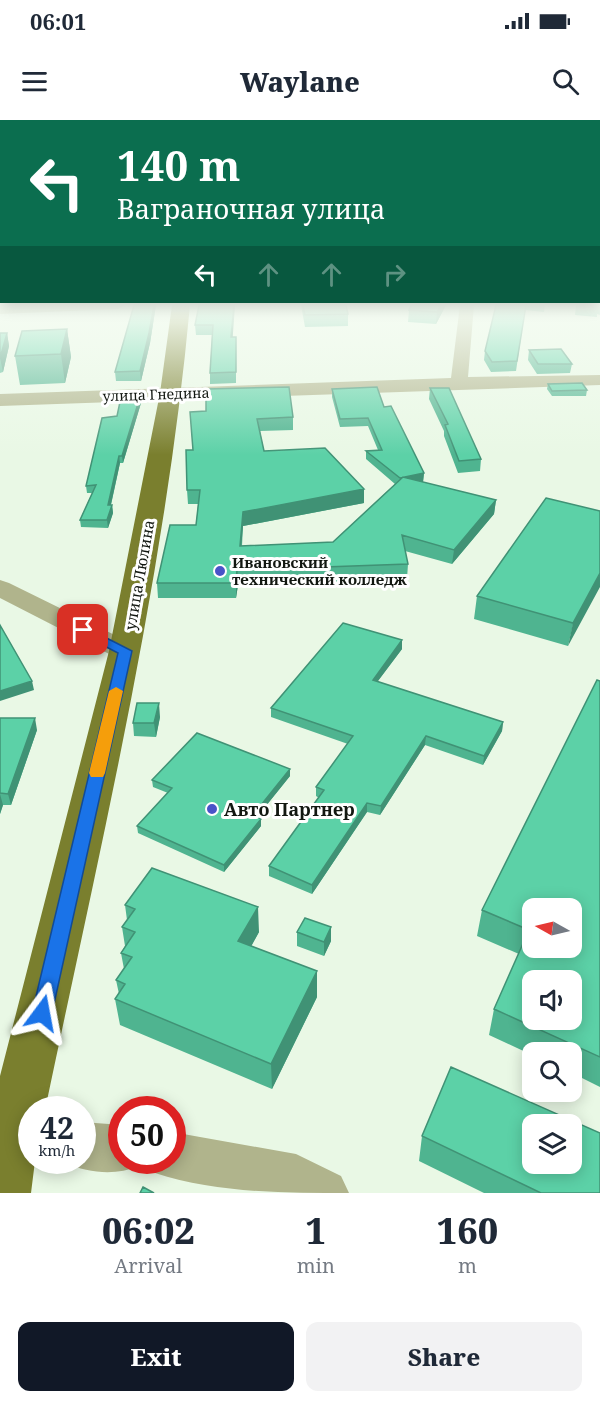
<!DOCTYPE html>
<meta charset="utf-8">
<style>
:root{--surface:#fff;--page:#f2f2f3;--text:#1f2937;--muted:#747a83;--accent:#111827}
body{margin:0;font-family:"Noto Serif",serif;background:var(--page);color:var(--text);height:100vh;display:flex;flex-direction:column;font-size:22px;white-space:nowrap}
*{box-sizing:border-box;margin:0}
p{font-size:20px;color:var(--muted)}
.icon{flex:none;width:33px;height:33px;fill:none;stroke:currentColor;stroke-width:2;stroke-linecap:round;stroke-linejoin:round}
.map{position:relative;height:1073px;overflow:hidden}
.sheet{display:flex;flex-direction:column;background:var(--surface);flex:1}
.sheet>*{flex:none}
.top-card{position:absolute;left:0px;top:0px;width:600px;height:183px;box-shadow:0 3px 15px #0003;background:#0b6e4f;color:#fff;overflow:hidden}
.needle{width:39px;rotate:278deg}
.controls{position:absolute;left:522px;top:778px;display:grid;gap:12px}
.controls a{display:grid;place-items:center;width:60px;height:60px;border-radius:12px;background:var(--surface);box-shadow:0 3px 15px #0003;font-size:30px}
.speed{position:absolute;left:18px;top:976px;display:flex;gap:12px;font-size:30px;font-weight:700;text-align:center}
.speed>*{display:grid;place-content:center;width:78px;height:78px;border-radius:50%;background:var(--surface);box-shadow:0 3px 15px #0003;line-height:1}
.speed small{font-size:15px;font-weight:400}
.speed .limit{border:9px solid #d22;background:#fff;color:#111}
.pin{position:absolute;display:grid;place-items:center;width:51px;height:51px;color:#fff;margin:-26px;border-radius:12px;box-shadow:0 3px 9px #0006}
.me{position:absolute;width:66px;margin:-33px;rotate:13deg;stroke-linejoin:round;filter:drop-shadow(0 0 4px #0008)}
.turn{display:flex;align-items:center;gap:21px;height:126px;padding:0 18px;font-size:27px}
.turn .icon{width:78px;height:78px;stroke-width:2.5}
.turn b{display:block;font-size:42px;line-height:51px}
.lanes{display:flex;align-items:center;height:57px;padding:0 18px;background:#0003;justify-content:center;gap:30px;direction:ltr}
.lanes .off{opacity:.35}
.eta{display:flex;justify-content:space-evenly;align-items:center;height:102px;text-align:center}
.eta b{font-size:36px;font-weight:800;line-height:42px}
.primary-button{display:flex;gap:12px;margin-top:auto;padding:12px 18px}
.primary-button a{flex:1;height:69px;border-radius:12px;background:var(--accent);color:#fff;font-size:24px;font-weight:800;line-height:69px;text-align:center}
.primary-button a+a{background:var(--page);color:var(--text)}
.status{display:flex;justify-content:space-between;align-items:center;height:42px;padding:0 30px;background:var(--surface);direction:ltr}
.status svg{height:16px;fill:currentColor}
header{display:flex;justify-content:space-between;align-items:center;height:78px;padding:0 18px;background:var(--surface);font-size:27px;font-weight:800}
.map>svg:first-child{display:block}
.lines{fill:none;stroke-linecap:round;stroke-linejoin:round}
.minor{fill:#b0b48c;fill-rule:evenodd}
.major{fill:#7a7f2e;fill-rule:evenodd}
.wall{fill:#4fb490}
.shaded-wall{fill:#409275}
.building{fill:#5cd1a7;stroke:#409275;stroke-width:1.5;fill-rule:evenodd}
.route{fill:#1a73e8;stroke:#114b97;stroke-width:1.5}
.slow{fill:#f59e0b}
.poi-dot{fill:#4953c8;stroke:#fff;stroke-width:2}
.labels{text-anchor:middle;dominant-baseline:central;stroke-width:6;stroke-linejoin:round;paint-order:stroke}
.far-street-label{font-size:14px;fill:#121711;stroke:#fff}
.poi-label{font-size:15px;font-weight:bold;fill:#121711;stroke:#fff;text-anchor:start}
.street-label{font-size:15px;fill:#121711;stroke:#fff}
.near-poi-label{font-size:18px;font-weight:bold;fill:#121711;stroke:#fff;text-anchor:start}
</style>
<div class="status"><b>06:01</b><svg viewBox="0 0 49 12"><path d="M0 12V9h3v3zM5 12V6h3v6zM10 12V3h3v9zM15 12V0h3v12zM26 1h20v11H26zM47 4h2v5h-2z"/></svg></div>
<header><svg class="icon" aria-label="menu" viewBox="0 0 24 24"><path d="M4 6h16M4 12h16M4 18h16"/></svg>Waylane<svg class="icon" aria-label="search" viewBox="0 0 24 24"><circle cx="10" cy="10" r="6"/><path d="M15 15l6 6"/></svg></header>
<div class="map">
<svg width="600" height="1073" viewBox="0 0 600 1073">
<rect width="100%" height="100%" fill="#e9f8e5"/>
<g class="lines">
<!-- minor -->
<path class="minor" d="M0 185H125L118 189 0 194Z
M460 185H474L468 257 600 255V265L0 286V274L451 258Z
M0 460 9 463 135 525 139 531 135 537 125 539 115 537 0 478Z
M82 1002 122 1005V1041H141L139 1046C115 1056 89 1053 65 1043V1041H82Z
M172 1012 296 1034 341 1056 349 1073C284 1073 216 1073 155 1053L150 1041H172Z"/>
<!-- major -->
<path class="major" d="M172 185H190C165 457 101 723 45 990H32V1041H35L31 1073H0V956L109 531 160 273Z"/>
</g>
<!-- wall -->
<path class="wall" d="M134 185H156L150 223 141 261H116L115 252Z
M199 185 233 217 236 227V263L210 264V253L212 215H196L195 205Z
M301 185H346L348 194V206L305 207Z
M411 185H446L436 204 408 202 409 190Z
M496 185H545L544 192 525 190 516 251 491 252 484 240 485 231Z
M576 185H600V195L597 194V197L575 195Z
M67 209 71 237 65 263 20 265 15 236Z
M0 213H7L9 226 3 252 0 253Z
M529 230 572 244 570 253 537 254 528 240Z
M548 264 587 270 586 276H552L547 269Z
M430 268 481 339 480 351 458 353 444 316V311L429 279Z
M332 269 384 287 424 353 423 362H422L496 380 494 394 452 444 405 431 408 444 407 459 238 465 236 478H158L157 463 196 405 198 384H188L187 370 193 330 190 292 293 297V310L260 311 264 331 364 369V383L243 406 242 426 333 422 395 364 366 339V331L378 330 368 306 340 307 332 277Z
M141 283 123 343H120L111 385H112L113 393 108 408 81 407 80 400 92 373H87L86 366 117 296Z
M600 391 568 526 474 499 477 476Z
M402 520V529L377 562 503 602 502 611 483 645 425 625 380 695 367 692 312 774 269 756V746L319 678 316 676V667L348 624 271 597V588Z
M600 561V967L572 953V933H532V935L489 915 494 889 519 834 477 816 482 790Z
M160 597 156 617 134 616 133 603Z
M0 598 37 610 11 685H3L0 694Z
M290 656 257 697 261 699V706L224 752 138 713 137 706 168 673 153 667 152 660Z
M125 785 259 812 251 826 317 877 272 969 120 905 115 879 119 874 116 860 124 849 121 833 125 826 122 807 127 800Z
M331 807V821L324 836 297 826V812Z
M422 1016 600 1073H484L419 1041Z"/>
<!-- shaded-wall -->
<path class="shaded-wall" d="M154 185H156L150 223 141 261 140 251Z
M234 185H235L232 227 231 217Z
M441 185H446L436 204 437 192Z
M67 209 71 237 65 263 61 234Z
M7 213 9 226 3 252 0 238Z
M140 277 141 283 123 343 122 336Z
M119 336 120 343 109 393 108 385Z
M424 353 423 362 400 367V358Z
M364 369V383L243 406 240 440V426L243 392Z
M496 380 494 394 452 444 454 430Z
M112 385 113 393 108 408 107 400Z
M237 450 238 465 236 478V463Z
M600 453V467L568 526 573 503Z
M402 520V529L372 569 373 560Z
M32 561 34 570 0 581V571Z
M159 583 160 597 156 617 154 603Z
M35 598 37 610 11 685 8 674Z
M503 602 502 611 483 645 484 636Z
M426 616 425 625 380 695 381 686Z
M290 649V656L253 702V695Z
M0 674 3 685 0 694Z
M367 683V692L312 774V765Z
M261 699V706L224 752V745Z
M258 787 259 812 240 847 238 821Z
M331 807V821L324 836V822Z
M317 851V877L272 969 271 944Z"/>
<!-- building -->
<path class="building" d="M134 185H154L149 213 140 251 115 252Z
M199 185H234L231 217H236V252L210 253 213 205H195Z
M303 185H346L348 194 305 195Z
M411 185H441L437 192 409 190Z
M496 185H526L517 241 492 242 485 231Z
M67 209 61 234 15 236 22 211Z
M0 213H7L0 238Z
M561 229 572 244H538L529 230Z
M582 263 587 270 552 271 548 264Z
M289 267 293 297 257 299 264 331 325 328 364 369 243 392 240 426 333 422 403 357 496 380 454 430 402 415 408 444 237 450 236 463H157L170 405H196L200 370H187L186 330H193L190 292 206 291V269Z
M377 267 384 287 391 286 424 353 400 358 366 331 382 330 368 298 340 299 332 269Z
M430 268H449L481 339 459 341 445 305 448 304Z
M121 277H140L122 336H119L108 385H112L107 400H80L96 365 86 366 102 298 117 296Z
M546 378 600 391V453L573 503 477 476Z
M343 503 402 520 373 560 503 602 484 636 426 616 381 686 367 683 312 765 269 746 324 670 316 667 353 616 271 588Z
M0 505 32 561 0 571Z
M597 560 600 561V937L494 889 529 810 482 790ZM532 789H572V828H532ZM532 861H572V900H532Z
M137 583H159L154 603H133Z
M0 598H35L8 674 0 673Z
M197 613 290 649 253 695 261 699 224 745 137 706 172 668 152 660Z
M152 748 258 787 238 821 317 851 271 944 115 879 125 864 116 860 132 837 121 833 135 812 122 807 135 789 125 785Z
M305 798 331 807 324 822 297 812Z
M451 947 600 1013V1073H541L422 1016ZM532 1005H572V1044H532Z
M143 1067 154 1073H140Z"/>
<!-- sky -->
<linearGradient id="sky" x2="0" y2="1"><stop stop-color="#6ac6e4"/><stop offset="0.55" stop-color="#f5fcf3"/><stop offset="1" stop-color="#f5fcf3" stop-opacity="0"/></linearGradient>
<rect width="600" height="335" fill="url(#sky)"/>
<!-- route -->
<path class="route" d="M83 506 132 531 52 893 49 899 42 902 35 899 32 893 118 533 79 513 77 510Z"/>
<!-- slow -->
<path class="slow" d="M116 567 123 571 105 653 103 657H91L89 653 109 571Z"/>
<!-- markers -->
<g class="poi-dot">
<circle cx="220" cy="451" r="6"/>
<circle cx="212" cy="689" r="6"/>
</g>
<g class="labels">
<!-- far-street labels -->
<g class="far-street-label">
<text transform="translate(156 274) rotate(-2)">улица Гнедина</text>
</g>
<!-- poi labels -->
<g class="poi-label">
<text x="232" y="442">Ивановский<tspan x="232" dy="17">технический колледж</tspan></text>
</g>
<!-- street labels -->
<g class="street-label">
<text transform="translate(139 455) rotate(-80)">улица Люлина</text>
</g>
<!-- near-poi labels -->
<g class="near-poi-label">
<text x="224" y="689">Авто Партнер</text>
</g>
</g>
</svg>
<div class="controls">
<a><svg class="needle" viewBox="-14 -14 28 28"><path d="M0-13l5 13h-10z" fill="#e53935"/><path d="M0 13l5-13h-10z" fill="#747a83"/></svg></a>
<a><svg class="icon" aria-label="sound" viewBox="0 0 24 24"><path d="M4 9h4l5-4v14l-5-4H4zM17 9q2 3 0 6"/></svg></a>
<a><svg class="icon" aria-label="search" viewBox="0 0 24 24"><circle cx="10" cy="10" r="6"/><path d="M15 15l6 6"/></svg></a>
<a><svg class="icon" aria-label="layers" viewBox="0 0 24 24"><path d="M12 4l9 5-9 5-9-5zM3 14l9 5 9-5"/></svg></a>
</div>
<div class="speed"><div>42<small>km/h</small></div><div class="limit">50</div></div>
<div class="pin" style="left:83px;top:510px;background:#d93025"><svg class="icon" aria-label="arrive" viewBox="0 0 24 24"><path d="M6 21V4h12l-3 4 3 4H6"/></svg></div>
<svg class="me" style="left:42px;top:893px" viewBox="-20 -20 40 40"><path d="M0-17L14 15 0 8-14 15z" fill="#1a73e8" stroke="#fff" stroke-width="4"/></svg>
<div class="top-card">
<div class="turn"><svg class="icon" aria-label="left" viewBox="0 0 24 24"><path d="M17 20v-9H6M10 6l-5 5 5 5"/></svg><div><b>140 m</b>Ваграночная улица</div></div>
<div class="lanes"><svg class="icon" aria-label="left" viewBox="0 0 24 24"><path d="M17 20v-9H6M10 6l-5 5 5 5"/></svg><svg class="icon off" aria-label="ahead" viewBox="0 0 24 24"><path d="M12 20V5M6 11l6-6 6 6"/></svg><svg class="icon off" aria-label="ahead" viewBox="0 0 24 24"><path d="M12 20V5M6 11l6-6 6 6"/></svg><svg class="icon off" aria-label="right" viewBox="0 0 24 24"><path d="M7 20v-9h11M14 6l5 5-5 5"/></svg></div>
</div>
</div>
<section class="sheet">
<div class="eta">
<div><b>06:02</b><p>Arrival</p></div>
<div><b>1</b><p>min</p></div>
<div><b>160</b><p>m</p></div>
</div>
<div class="primary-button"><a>Exit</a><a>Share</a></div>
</section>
